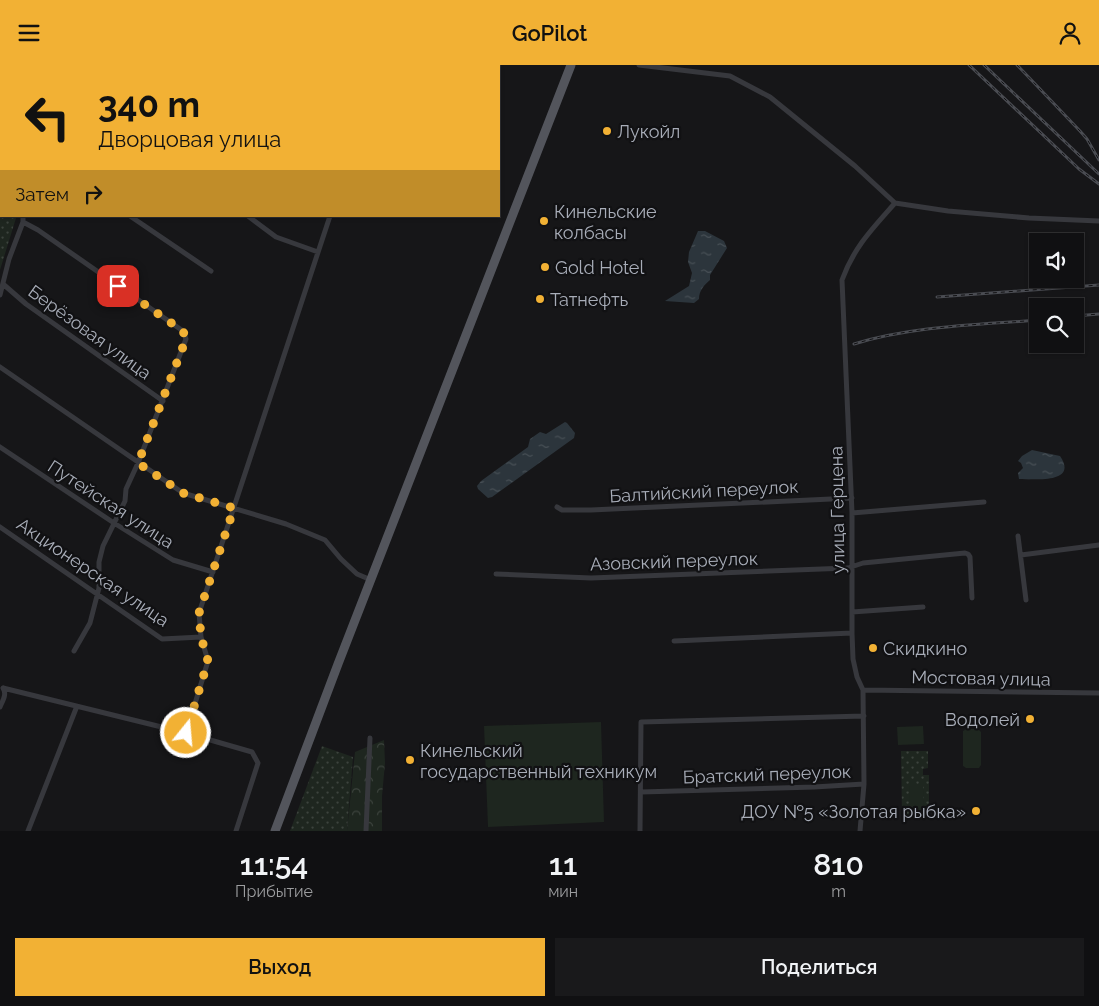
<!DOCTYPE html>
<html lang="ru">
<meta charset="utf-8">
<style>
:root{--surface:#101012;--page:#19191b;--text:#f1f3f6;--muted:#9c9d9f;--line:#303032;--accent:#f2b134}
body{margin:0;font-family:Raleway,sans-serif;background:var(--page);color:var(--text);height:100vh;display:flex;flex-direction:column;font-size:19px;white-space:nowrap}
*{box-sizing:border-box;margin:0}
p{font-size:16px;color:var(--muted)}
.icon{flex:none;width:28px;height:28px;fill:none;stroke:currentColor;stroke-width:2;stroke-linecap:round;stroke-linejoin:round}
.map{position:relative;height:766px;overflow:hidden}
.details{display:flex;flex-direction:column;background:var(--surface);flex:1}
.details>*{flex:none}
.guide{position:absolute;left:0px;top:0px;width:500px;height:152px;box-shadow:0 1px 4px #0004,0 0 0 1px var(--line);background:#f2b134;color:#111;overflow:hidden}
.controls{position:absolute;left:1029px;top:168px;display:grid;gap:10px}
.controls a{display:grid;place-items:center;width:55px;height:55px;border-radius:0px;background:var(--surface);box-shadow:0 1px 4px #0004,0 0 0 1px var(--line);font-size:25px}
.pin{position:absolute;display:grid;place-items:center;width:42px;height:42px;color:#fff;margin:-21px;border-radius:10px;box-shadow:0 2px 8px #0006}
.me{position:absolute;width:55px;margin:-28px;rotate:17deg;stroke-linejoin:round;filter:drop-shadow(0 0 4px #0008)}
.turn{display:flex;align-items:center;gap:18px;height:105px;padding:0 15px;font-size:22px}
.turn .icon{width:65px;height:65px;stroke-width:2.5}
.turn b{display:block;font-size:35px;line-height:42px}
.then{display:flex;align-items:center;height:48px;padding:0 15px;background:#0003;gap:10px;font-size:19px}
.eta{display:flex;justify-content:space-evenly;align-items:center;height:85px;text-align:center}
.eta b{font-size:30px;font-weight:600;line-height:35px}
.cta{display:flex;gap:10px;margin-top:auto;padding:10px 15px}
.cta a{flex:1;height:58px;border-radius:0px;background:var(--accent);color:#111;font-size:20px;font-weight:600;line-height:58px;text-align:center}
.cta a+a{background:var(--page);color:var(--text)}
header{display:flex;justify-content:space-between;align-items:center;height:65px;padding:0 15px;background:var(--accent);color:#111;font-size:22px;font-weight:600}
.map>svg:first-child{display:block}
.grass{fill:url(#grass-dots)}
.forest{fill:url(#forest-crowns)}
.park{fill:#1e261f}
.water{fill:url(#water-ripples)}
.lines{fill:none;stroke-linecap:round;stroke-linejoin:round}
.street{stroke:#37383d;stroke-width:5}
.primary{stroke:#53555c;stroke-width:9}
.rail-casing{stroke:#4a4c52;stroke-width:3}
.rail{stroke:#111113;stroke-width:1;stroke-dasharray:4;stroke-linecap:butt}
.route{stroke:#f2b134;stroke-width:9;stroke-dasharray:0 16.2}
.poi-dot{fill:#f2b134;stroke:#111113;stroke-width:2}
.labels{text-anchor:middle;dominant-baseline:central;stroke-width:4.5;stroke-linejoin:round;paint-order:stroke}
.poi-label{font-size:18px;fill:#a8adb8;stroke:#111113;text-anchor:start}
.street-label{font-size:18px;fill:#a8adb8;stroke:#111113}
</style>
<header><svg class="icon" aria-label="menu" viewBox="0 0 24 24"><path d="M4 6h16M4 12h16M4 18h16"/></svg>GoPilot<svg class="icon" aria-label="person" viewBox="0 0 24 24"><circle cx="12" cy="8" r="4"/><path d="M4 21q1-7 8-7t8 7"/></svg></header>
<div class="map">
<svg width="1099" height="766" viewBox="0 0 1099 766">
<defs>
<pattern id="grass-dots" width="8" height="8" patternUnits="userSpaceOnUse" patternTransform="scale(1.25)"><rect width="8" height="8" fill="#1e261f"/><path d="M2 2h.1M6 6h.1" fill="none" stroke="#3c433d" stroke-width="1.8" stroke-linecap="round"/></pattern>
<pattern id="forest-crowns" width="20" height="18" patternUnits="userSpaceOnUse" patternTransform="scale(1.25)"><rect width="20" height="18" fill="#1e261f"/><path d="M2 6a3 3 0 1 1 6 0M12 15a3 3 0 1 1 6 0" fill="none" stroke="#3c433d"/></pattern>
<pattern id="water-ripples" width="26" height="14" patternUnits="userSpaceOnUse" patternTransform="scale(1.25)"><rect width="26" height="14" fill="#2c353c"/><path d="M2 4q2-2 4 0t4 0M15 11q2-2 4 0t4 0" fill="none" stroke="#485056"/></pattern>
</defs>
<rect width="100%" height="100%" fill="#161618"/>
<!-- grass -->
<path class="grass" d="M0 0 2 1 1 151H16V153L0 205Z
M322 681 353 692 347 766H290Z
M901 686H928V703L923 704V710H929V750L902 751Z"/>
<!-- forest -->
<path class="forest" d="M384 675 385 698 382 731V766H347L355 687Z"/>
<!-- park -->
<path class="park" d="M601 657 604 757 488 762 484 661Z
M923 661 924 679 898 680 897 662Z
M966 664H978L981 667V700L979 703H966L963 701V666Z
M909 721H923L924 748 910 749Z"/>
<!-- water -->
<path class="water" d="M698 166H705L724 176 727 183 710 210V215C704 220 699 226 699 234L694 238 665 236 689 221 692 208 688 197 689 187Z
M565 357 567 358 575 368 574 373 492 432 488 433 478 424 477 421 481 416 528 382 530 374 540 367 546 369Z
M1032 385 1060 391C1079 419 1033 414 1019 414L1018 408 1023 403 1021 398 1018 396 1022 391Z"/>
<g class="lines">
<!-- street -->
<path class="street" d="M34 0 35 1
M163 0 165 1
M296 0 297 1
M639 0 730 11 770 32 855 101 895 138 948 146 1029 153 1099 156
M386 1 387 0
M0 110H1
M130 151 211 206
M248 151 276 172 318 187
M23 157 38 165 183 266 186 274 138 398 126 424 125 436 103 481 99 497V523L90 558 74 586
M3 219 26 239 163 336
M0 230 9 194 23 157V151
M0 302 183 428 286 459 325 475 341 494 357 509 371 515
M0 382 114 458 173 495 213 507
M557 442 562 445H591L852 433
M852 448 984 437
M0 462 162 574 201 572
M1018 471 1026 535
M1021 490 1099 480
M496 509 591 513 848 503 863 498 965 488 968 489 970 492 972 533
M852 547 923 542
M674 576 852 568
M3 623 186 668 252 687 258 698 236 766
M863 625 1099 628
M0 642C3 635 7 629 3 623
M186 668 208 596 201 572 199 548 330 151
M641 727 814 722 864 719
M28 766 77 641
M366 766 370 673
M640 766 641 657 864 651
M860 766 864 719 863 625 857 612 853 594 852 568V448L842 215C854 182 872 164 895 138"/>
<!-- primary -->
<path class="primary" d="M275 766 338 599 571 0"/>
<!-- rail casing -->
<g class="rail-casing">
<path id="rail" d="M969 0 1079 104 1099 119
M984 0 1099 109
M1017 0 1080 66 1087 74 1099 95
M937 232 1099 220
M1075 251 1099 249
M854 279C913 261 976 260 1038 255"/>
</g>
<!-- rail -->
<use href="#rail" class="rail"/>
</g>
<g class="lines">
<!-- route -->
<path class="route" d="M118 221 183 266 186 274 138 398 183 428 234 443 199 548 201 572 208 596 186 668"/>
</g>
<!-- markers -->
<g class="poi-dot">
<circle cx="607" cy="66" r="5"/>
<circle cx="544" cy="156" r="5"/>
<circle cx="545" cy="202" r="5"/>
<circle cx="540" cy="234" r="5"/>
<circle cx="873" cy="583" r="5"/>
<circle cx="1030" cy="654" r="5"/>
<circle cx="410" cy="695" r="5"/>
<circle cx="976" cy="746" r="5"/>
</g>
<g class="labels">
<!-- poi labels -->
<g class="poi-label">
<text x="617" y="66">Лукойл</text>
<text x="554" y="146">Кинельские<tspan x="554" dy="21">колбасы</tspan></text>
<text x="555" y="202">Gold Hotel</text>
<text x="550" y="234">Татнефть</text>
<text x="883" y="583">Скидкино</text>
<text x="1020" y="654" text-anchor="end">Водолей</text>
<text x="420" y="685">Кинельский<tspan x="420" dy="21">государственный техникум</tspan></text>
<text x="966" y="746" text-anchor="end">ДОУ №5 «Золотая рыбка»</text>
</g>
<!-- street labels -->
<g class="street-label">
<text transform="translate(90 267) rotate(36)">Берёзовая улица</text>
<text transform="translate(704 426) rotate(-3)">Балтийский переулок</text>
<text transform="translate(111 439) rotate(33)">Путейская улица</text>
<text transform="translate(837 445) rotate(-91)">улица Герцена</text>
<text transform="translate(674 496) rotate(-2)">Азовский переулок</text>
<text transform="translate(93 507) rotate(34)">Акционерская улица</text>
<text transform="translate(981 613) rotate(1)">Мостовая улица</text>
<text transform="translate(767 709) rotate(-2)">Братский переулок</text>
</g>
</g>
</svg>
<div class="controls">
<a><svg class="icon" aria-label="sound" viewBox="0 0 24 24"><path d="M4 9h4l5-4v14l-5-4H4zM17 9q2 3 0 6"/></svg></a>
<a><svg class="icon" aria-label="search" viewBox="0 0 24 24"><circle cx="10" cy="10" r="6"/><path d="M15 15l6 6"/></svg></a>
</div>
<div class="pin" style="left:118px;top:221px;background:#d93025"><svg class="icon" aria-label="arrive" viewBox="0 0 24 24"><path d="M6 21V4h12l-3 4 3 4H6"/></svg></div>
<svg class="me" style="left:186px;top:668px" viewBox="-20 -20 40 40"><circle r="17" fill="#f2b134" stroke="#fff" stroke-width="3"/><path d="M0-11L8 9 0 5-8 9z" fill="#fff"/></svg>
<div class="guide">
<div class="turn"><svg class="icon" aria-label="left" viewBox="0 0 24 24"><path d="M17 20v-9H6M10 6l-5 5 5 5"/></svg><div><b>340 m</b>Дворцовая улица</div></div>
<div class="then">Затем<svg class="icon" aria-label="right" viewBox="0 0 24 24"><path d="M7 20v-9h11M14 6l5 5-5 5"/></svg></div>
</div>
</div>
<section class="details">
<div class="eta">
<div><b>11:54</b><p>Прибытие</p></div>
<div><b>11</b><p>мин</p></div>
<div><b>810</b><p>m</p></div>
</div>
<div class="cta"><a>Выход</a><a>Поделиться</a></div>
</section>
